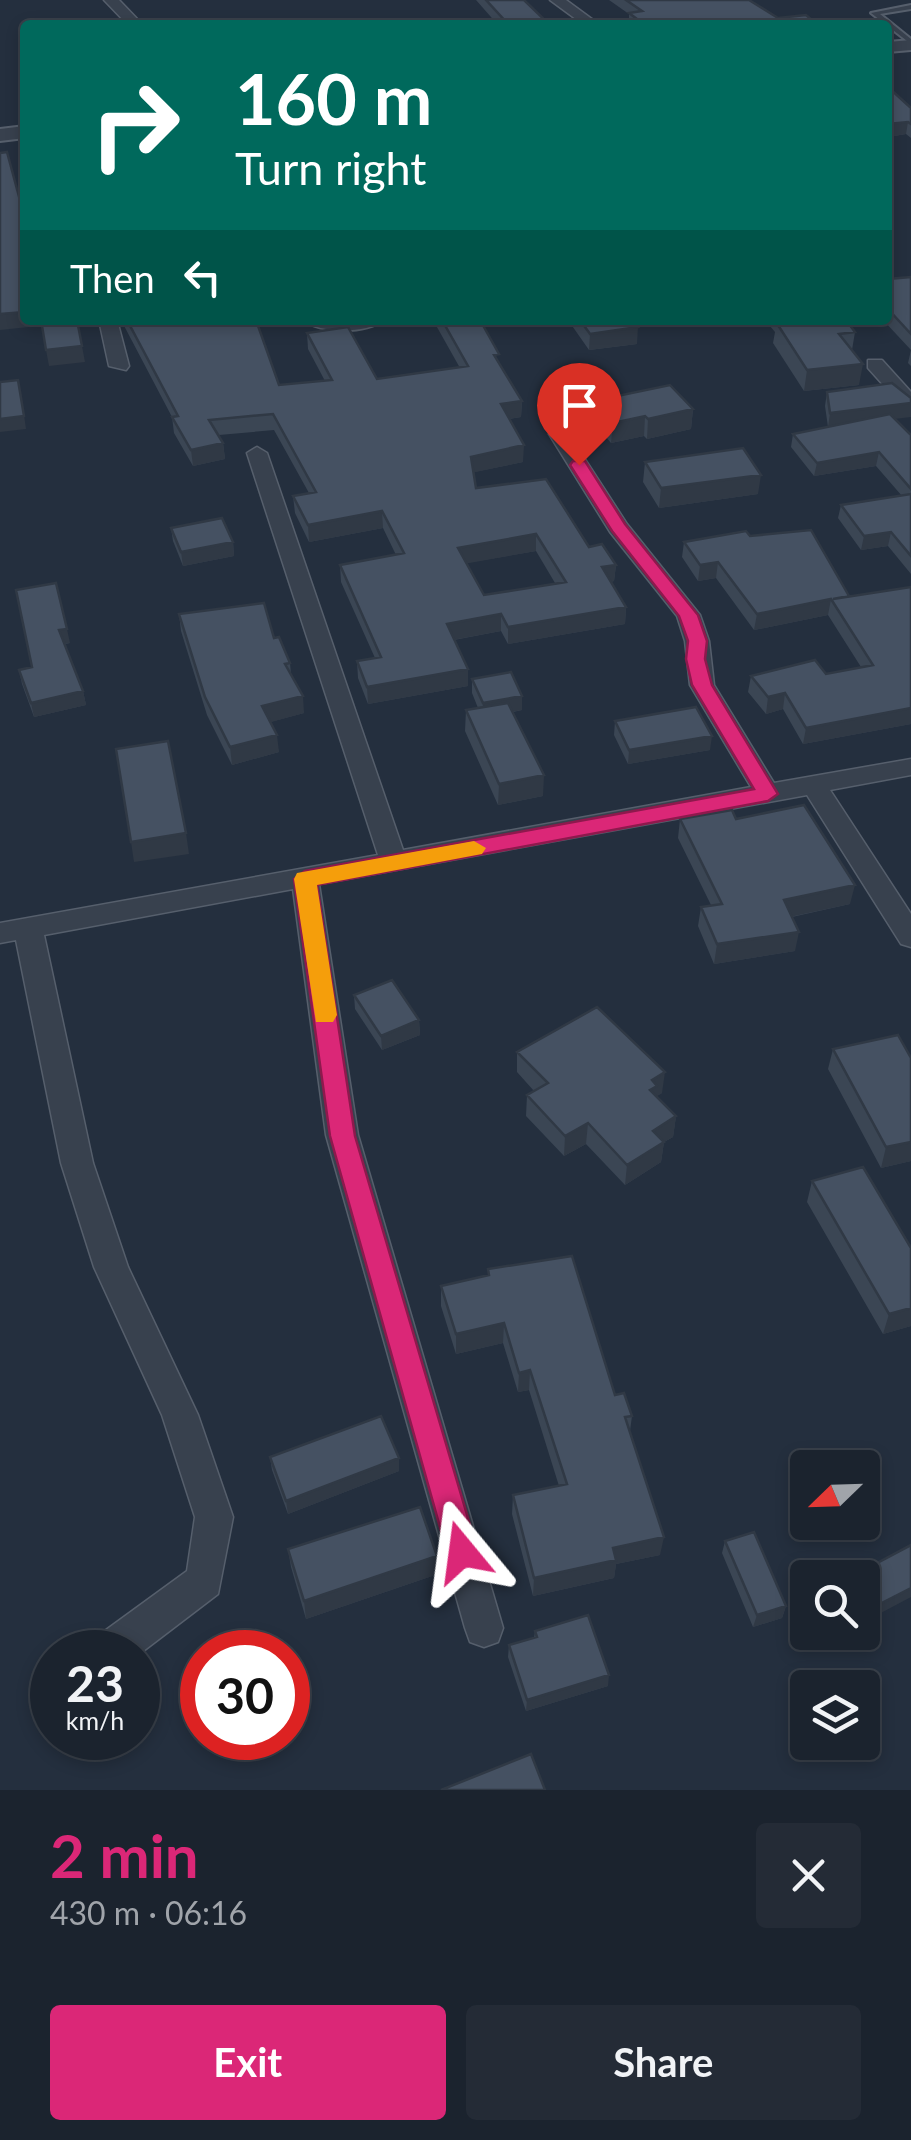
<!DOCTYPE html>
<meta charset="utf-8">
<style>
:root{--surface:#1b232e;--page:#242b36;--text:#f1f3f6;--muted:#a0a4aa;--line:#39404a;--accent:#db2777}
body{margin:0;font-family:Lato,sans-serif;background:var(--page);color:var(--text);height:100vh;display:flex;flex-direction:column;font-size:38px;white-space:nowrap}
*{box-sizing:border-box;margin:0}
p{font-size:32px;color:var(--muted)}
.icon{flex:none;width:55px;height:55px;fill:none;stroke:currentColor;stroke-width:2;stroke-linecap:round;stroke-linejoin:round}
.map{position:relative;height:1790px;overflow:hidden}
.panel{display:flex;flex-direction:column;background:var(--surface);flex:1}
.panel>*{flex:none}
.guide{position:absolute;left:20px;top:20px;width:872px;height:305px;border-radius:10px;box-shadow:0 5px 15px #0003,0 0 0 2px var(--line);background:#00695c;color:#fff;overflow:hidden}
.needle{width:65px;rotate:247deg}
.fabs{position:absolute;left:790px;top:1450px;display:grid;gap:20px}
.fabs a{display:grid;place-items:center;width:90px;height:90px;border-radius:10px;background:var(--surface);box-shadow:0 5px 15px #0003,0 0 0 2px var(--line);font-size:50px}
.speed{position:absolute;left:30px;top:1630px;display:flex;gap:20px;font-size:50px;font-weight:700;text-align:center}
.speed>*{display:grid;place-content:center;width:130px;height:130px;border-radius:50%;background:var(--surface);box-shadow:0 5px 15px #0003,0 0 0 2px var(--line);line-height:1}
.speed small{font-size:25px;font-weight:400}
.speed .limit{border:15px solid #d22;background:#fff;color:#111}
.pin{position:absolute;display:grid;place-items:center;width:85px;height:85px;color:#fff;margin:-102px -42px;border-radius:50% 50% 50% 0;rotate:-45deg;box-shadow:0 0 10px #0007}
.pin .icon{rotate:45deg}
.me{position:absolute;width:110px;margin:-55px;rotate:344deg;stroke-linejoin:round;filter:drop-shadow(0 0 8px #0008)}
.turn{display:flex;align-items:center;gap:35px;height:210px;padding:0 50px;font-size:45px}
.turn .icon{width:130px;height:130px;stroke-width:2.5}
.turn b{display:block;font-size:70px;line-height:85px}
.then{display:flex;align-items:center;height:95px;padding:0 50px;background:#0003;gap:20px;font-size:38px}
.round{display:grid;place-items:center;flex:none;width:105px;height:105px;border-radius:10px;background:var(--page)}
.summary{display:flex;align-items:center;justify-content:space-between;height:170px;padding:0 50px}
h1{font-size:60px;font-weight:700;line-height:75px;color:var(--accent)}
.primary-button{display:flex;gap:20px;margin-top:auto;padding:20px 50px}
.primary-button a{flex:1;height:115px;border-radius:10px;background:var(--accent);color:#fff;font-size:40px;font-weight:700;line-height:115px;text-align:center}
.primary-button a+a{background:var(--page);color:var(--text)}
.map>svg:first-child{display:block}
.lines{fill:none;stroke-linecap:round;stroke-linejoin:round}
.service-casing{stroke:#565f6c;stroke-width:4}
.minor-casing{stroke:#565f6c;stroke-width:3}
.tertiary-casing{stroke:#565f6c;stroke-width:4}
.service{fill:#38414e;fill-rule:evenodd}
.minor{fill:#38414e;fill-rule:evenodd}
.tertiary{fill:#38414e;fill-rule:evenodd}
.wall{fill:#3b4654;fill-rule:evenodd}
.shaded-wall{fill:#303945}
.building{fill:#455162;stroke:#303945;stroke-width:2.5;fill-rule:evenodd}
.route{fill:#db2777;stroke:#8e194d;stroke-width:2.5}
.slow{fill:#f59e0b}
</style>
<div class="map">
<svg width="911" height="1790" viewBox="0 0 911 1790">
<rect width="100%" height="100%" fill="#242f3e"/>
<g class="lines">
<!-- service casing -->
<g class="service-casing">
<path id="service" d="M911 5V9L880 14 911 39V44L871 13Z"/>
</g>
<!-- minor casing -->
<g class="minor-casing">
<path id="minor" d="M104 0H119L143 25H128Z
M550 0H566L600 25H584Z
M99 320H117L129 366 126 370 109 366Z
M303 320H384C366 334 321 334 303 320Z
M868 360H882L911 392V410L904 408 868 368Z
M559 428 566 430 627 524 700 615 709 641 714 685 774 783 911 759V775L830 790 911 914V947L901 944 807 795 319 884 358 1135 503 1628 498 1642 484 1647 470 1642 465 1628 326 1135 293 889 44 935 93 1163 128 1267 198 1415 233 1517 218 1594 138 1655 90 1652 95 1638 187 1571 195 1517 162 1415 94 1267 61 1163 16 940 0 943V923L378 855 247 453 257 447 267 453 403 850 751 787 690 685 685 641 677 616 610 532 549 434Z"/>
</g>
<!-- tertiary casing -->
<g class="tertiary-casing">
<path id="tertiary" d="M911 40V50L888 52V42Z
M25 126V138L0 141V129Z"/>
</g>
<!-- service -->
<use href="#service" class="service"/>
<!-- minor -->
<use href="#minor" class="minor"/>
<!-- tertiary -->
<use href="#tertiary" class="tertiary"/>
</g>
<!-- wall -->
<path class="wall" d="M476 0H524L550 25H498Z
M609 0H749L778 18 818 25H629V14Z
M911 108V138L906 134 888 137Z
M911 277V366L908 363 911 350 883 320H888V279Z
M121 320H256L279 385 325 381 308 349 307 333 377 379 460 368 433 320H480L499 363 522 401 521 417 509 419 523 462 474 472 476 488 589 547 616 565 614 581 611 582 626 607 625 624 508 644 501 631 454 640 468 669V686L368 704 358 678 357 661 375 658 341 582 340 565 396 555 383 528 309 542 295 513 293 496 309 493 274 430 219 435 223 443 225 459 193 466 174 433 172 417ZM536 551 555 583 484 595 466 563Z
M568 320H633L637 344 589 350Z
M765 320H846L855 332 852 350 859 385 804 391 773 343 775 332Z
M827 392 895 419 911 435V574L888 546 861 550 838 518 841 505 902 496 876 466 814 476 791 447 793 434 828 427 825 406Z
M593 401 693 409 691 429 647 439 644 436 611 443 592 421Z
M645 462 758 494 659 508 643 482Z
M171 528 233 542 234 556 183 566 173 541Z
M750 536 849 596 911 587V724L803 744 783 709 766 714 748 692 751 676 826 674 861 667 828 615 754 630 716 578 698 581 682 557 684 542Z
M16 590 70 643 65 644 83 691 86 705 34 717 22 684 19 670 32 667Z
M179 614 274 638 290 663 291 674 304 713 270 722 279 752 232 765 207 715 181 631Z
M472 679 522 710 513 712 543 796 498 805 465 731 466 710 478 708 472 693Z
M615 721 710 750 628 764 614 735Z
M680 819H736L850 904 792 917 795 951 714 964 698 926 701 907 711 905 678 838Z
M354 995 419 1020 420 1035 382 1050 355 1009Z
M833 1049 911 1058V1161L881 1168 828 1069Z
M517 1052 662 1093 656 1096 676 1116 673 1137 664 1142 661 1162 625 1185 586 1144 564 1156 526 1116 527 1095 534 1091 517 1072Z
M812 1181 911 1248V1326L883 1334 807 1202Z
M488 1269 615 1395 632 1416 630 1431 660 1555 616 1564 614 1578 533 1596 512 1514 513 1495 559 1486 529 1390 518 1392 503 1343 456 1354 441 1306V1286L488 1275Z
M270 1457 399 1458V1471L288 1514 272 1470Z
M725 1541 786 1606 782 1618 753 1627 722 1553Z
M288 1549 438 1574 306 1619 291 1567Z
M808 1599V1632H844L809 1651 790 1619 794 1607Z
M535 1631 608 1686 526 1711 508 1657 509 1645 534 1638Z"/>
<!-- shaded-wall -->
<path class="shaded-wall" d="M908 122 906 134 888 137V124Z
M25 312V320H37L38 326 0 330V314Z
M76 320H97L96 323 77 325Z
M638 327 637 344 589 350 590 334Z
M82 346 85 362 49 366 46 350Z
M863 364 859 385 804 391 807 370Z
M21 393 26 429 0 432V419Z
M522 401 521 417 501 420V404Z
M911 403V417L828 427 830 413Z
M693 409 691 429 647 439 648 419Z
M645 416 644 436 611 443 613 423Z
M223 443 225 459 193 466 191 450Z
M524 445 523 462 471 473V457Z
M879 452 876 466 814 476 817 463Z
M761 475 758 494 659 508 661 488Z
M382 511 383 528 309 542 308 525Z
M891 532 888 546 861 550 864 536Z
M536 534V551L458 565V548Z
M233 542 234 556 183 566 181 552Z
M718 562 716 578 698 581 700 565Z
M616 565 614 581 601 584 602 567Z
M831 599 828 615 754 630 757 614Z
M626 607 625 624 508 644V627Z
M501 614V631L447 641V624Z
M67 629 70 643 62 644 59 630Z
M468 669V686L368 704 367 687Z
M83 691 86 705 34 717 31 703Z
M785 693 783 709 766 714 768 697Z
M303 696 304 713 264 724 262 706Z
M522 696V710L482 717 483 703Z
M911 708V724L803 744 806 728Z
M277 735 279 752 232 765 230 747Z
M712 736 710 750 628 764 629 750Z
M544 775 543 796 498 805 499 784Z
M186 833 189 854 134 862 131 842Z
M855 885 850 904 780 919 784 900Z
M799 932 795 951 714 964 717 944Z
M419 1020 420 1035 382 1050 381 1036Z
M665 1072 662 1093 656 1097 648 1111 652 1080Z
M676 1116 673 1137 664 1142 661 1162 625 1185 627 1165 653 1131Z
M588 1123 586 1144 564 1156 565 1136Z
M911 1142V1161L881 1168 886 1147Z
M911 1308V1326L883 1334 889 1314Z
M504 1323 503 1343 456 1354V1334Z
M530 1370 529 1390 518 1392 519 1373Z
M399 1458V1471L288 1514 286 1501Z
M664 1537 660 1555 616 1564 614 1578 533 1596 534 1578 613 1548Z
M437 1556 438 1574 306 1619 304 1601Z
M911 1588V1597L862 1623V1613Z
M786 1606 782 1618 753 1627 757 1615Z
M826 1632H844L809 1651 814 1639Z
M609 1675 608 1686 526 1711 527 1700Z"/>
<!-- building -->
<path class="building" d="M486 0H524L550 25H509Z
M626 0H749L778 18 806 15 818 25H645L629 13 642 11Z
M888 87 911 108V124L908 122 888 124Z
M7 152 25 219V312L0 314V153Z
M911 277V334L888 309V279Z
M41 320H77L82 346 46 350Z
M127 320H256L279 385 332 380 307 333 348 327 377 379 468 366 442 320H480L499 354 494 355 522 401 501 404 524 445 471 457 476 488 546 479 589 547 602 544 616 565 602 567 626 607 508 627 501 614 447 624 468 669 367 687 357 661 381 657 340 565 404 553 382 511 308 525 293 496 316 492 273 414 209 420 223 443 191 450 172 417 178 416ZM536 534 566 582 484 595 458 548Z
M580 320H633L638 327 590 334Z
M785 320H846L855 332 839 334 863 364 807 370 776 322 786 321Z
M18 380 24 416 0 419V382Z
M892 383 911 398V403L830 413 827 392Z
M670 385 693 409 648 419 645 416 613 423 593 401Z
M890 414 911 435V489L879 452 817 463 793 434Z
M743 448 761 475 661 488 645 462Z
M911 494V556L891 532 864 536 841 505Z
M222 518 233 542 181 552 171 528Z
M811 530 849 596 833 599 911 587V708L806 728 785 693 768 697 751 676 815 660 826 674 873 665 831 599 757 614 718 562 700 565 684 542 746 531 750 536Z
M56 583 67 629 59 630 83 691 31 703 19 670 32 667 16 590Z
M264 603 274 638 279 637 290 663 285 664 303 696 262 706 277 735 230 747 205 697 179 614Z
M511 672 522 696 483 703 472 679Z
M508 703 544 775 499 784 466 710Z
M696 707 712 736 629 750 615 721Z
M168 741 186 833 131 842 116 749Z
M804 805 855 885 784 900 799 932 717 944 701 907 722 904 680 819 732 810 736 819Z
M392 980 419 1020 381 1036 354 995Z
M597 1007 665 1072 652 1080 657 1086 650 1090 676 1116 653 1131 664 1142 627 1165 588 1123 565 1136 527 1095 548 1083 517 1052Z
M898 1035 911 1058V1142L886 1147 833 1049Z
M863 1167 911 1248V1308L889 1314 812 1181Z
M572 1256 615 1395 624 1393 632 1416 625 1417 664 1537 613 1548 616 1560 534 1578 513 1495 567 1484 530 1370 519 1373 504 1323 456 1334 441 1286 489 1275 488 1269Z
M381 1416 399 1458 286 1501 270 1457Z
M420 1507 437 1556 304 1601 288 1549Z
M754 1532 786 1606 757 1615 725 1541Z
M911 1545V1588L862 1613V1578H849Z
M808 1599V1629L794 1607Z
M588 1615 609 1675 527 1700 509 1645 537 1637 535 1631Z
M809 1632H826L814 1639Z
M531 1754 545 1790H441Z"/>
<!-- route -->
<path class="route" d="M573 461H585L625 524 698 615 707 641 705 659 712 685 778 794 768 801 317 885 355 1136 478 1552 474 1563 462 1567 451 1563 447 1552 330 1136 294 879 305 871 754 789 692 685 686 659 688 641 679 616 612 531 570 465Z"/>
<!-- slow -->
<path class="slow" d="M474 841 486 848 482 854 317 885 337 1015 333 1022H316L294 879 297 873Z"/>
</svg>
<div class="fabs">
<a><svg class="needle" viewBox="-14 -14 28 28"><path d="M0-13l5 13h-10z" fill="#e53935"/><path d="M0 13l5-13h-10z" fill="#a0a4aa"/></svg></a>
<a><svg class="icon" aria-label="search" viewBox="0 0 24 24"><circle cx="10" cy="10" r="6"/><path d="M15 15l6 6"/></svg></a>
<a><svg class="icon" aria-label="layers" viewBox="0 0 24 24"><path d="M12 4l9 5-9 5-9-5zM3 14l9 5 9-5"/></svg></a>
</div>
<div class="speed"><div>23<small>km/h</small></div><div class="limit">30</div></div>
<div class="pin" style="left:579px;top:465px;background:#d93025"><svg class="icon" aria-label="arrive" viewBox="0 0 24 24"><path d="M6 21V4h12l-3 4 3 4H6"/></svg></div>
<svg class="me" style="left:462px;top:1552px" viewBox="-20 -20 40 40"><path d="M0-17L14 15 0 8-14 15z" fill="#db2777" stroke="#fff" stroke-width="4"/></svg>
<div class="guide">
<div class="turn"><svg class="icon" aria-label="right" viewBox="0 0 24 24"><path d="M7 20v-9h11M14 6l5 5-5 5"/></svg><div><b>160 m</b>Turn right</div></div>
<div class="then">Then<svg class="icon" aria-label="left" viewBox="0 0 24 24"><path d="M17 20v-9H6M10 6l-5 5 5 5"/></svg></div>
</div>
</div>
<section class="panel">
<div class="summary"><div><h1>2 min</h1><p>430 m · 06:16</p></div><a class="round"><svg class="icon" aria-label="close" viewBox="0 0 24 24"><path d="M6 6l12 12M18 6L6 18"/></svg></a></div>
<div class="primary-button"><a>Exit</a><a>Share</a></div>
</section>
